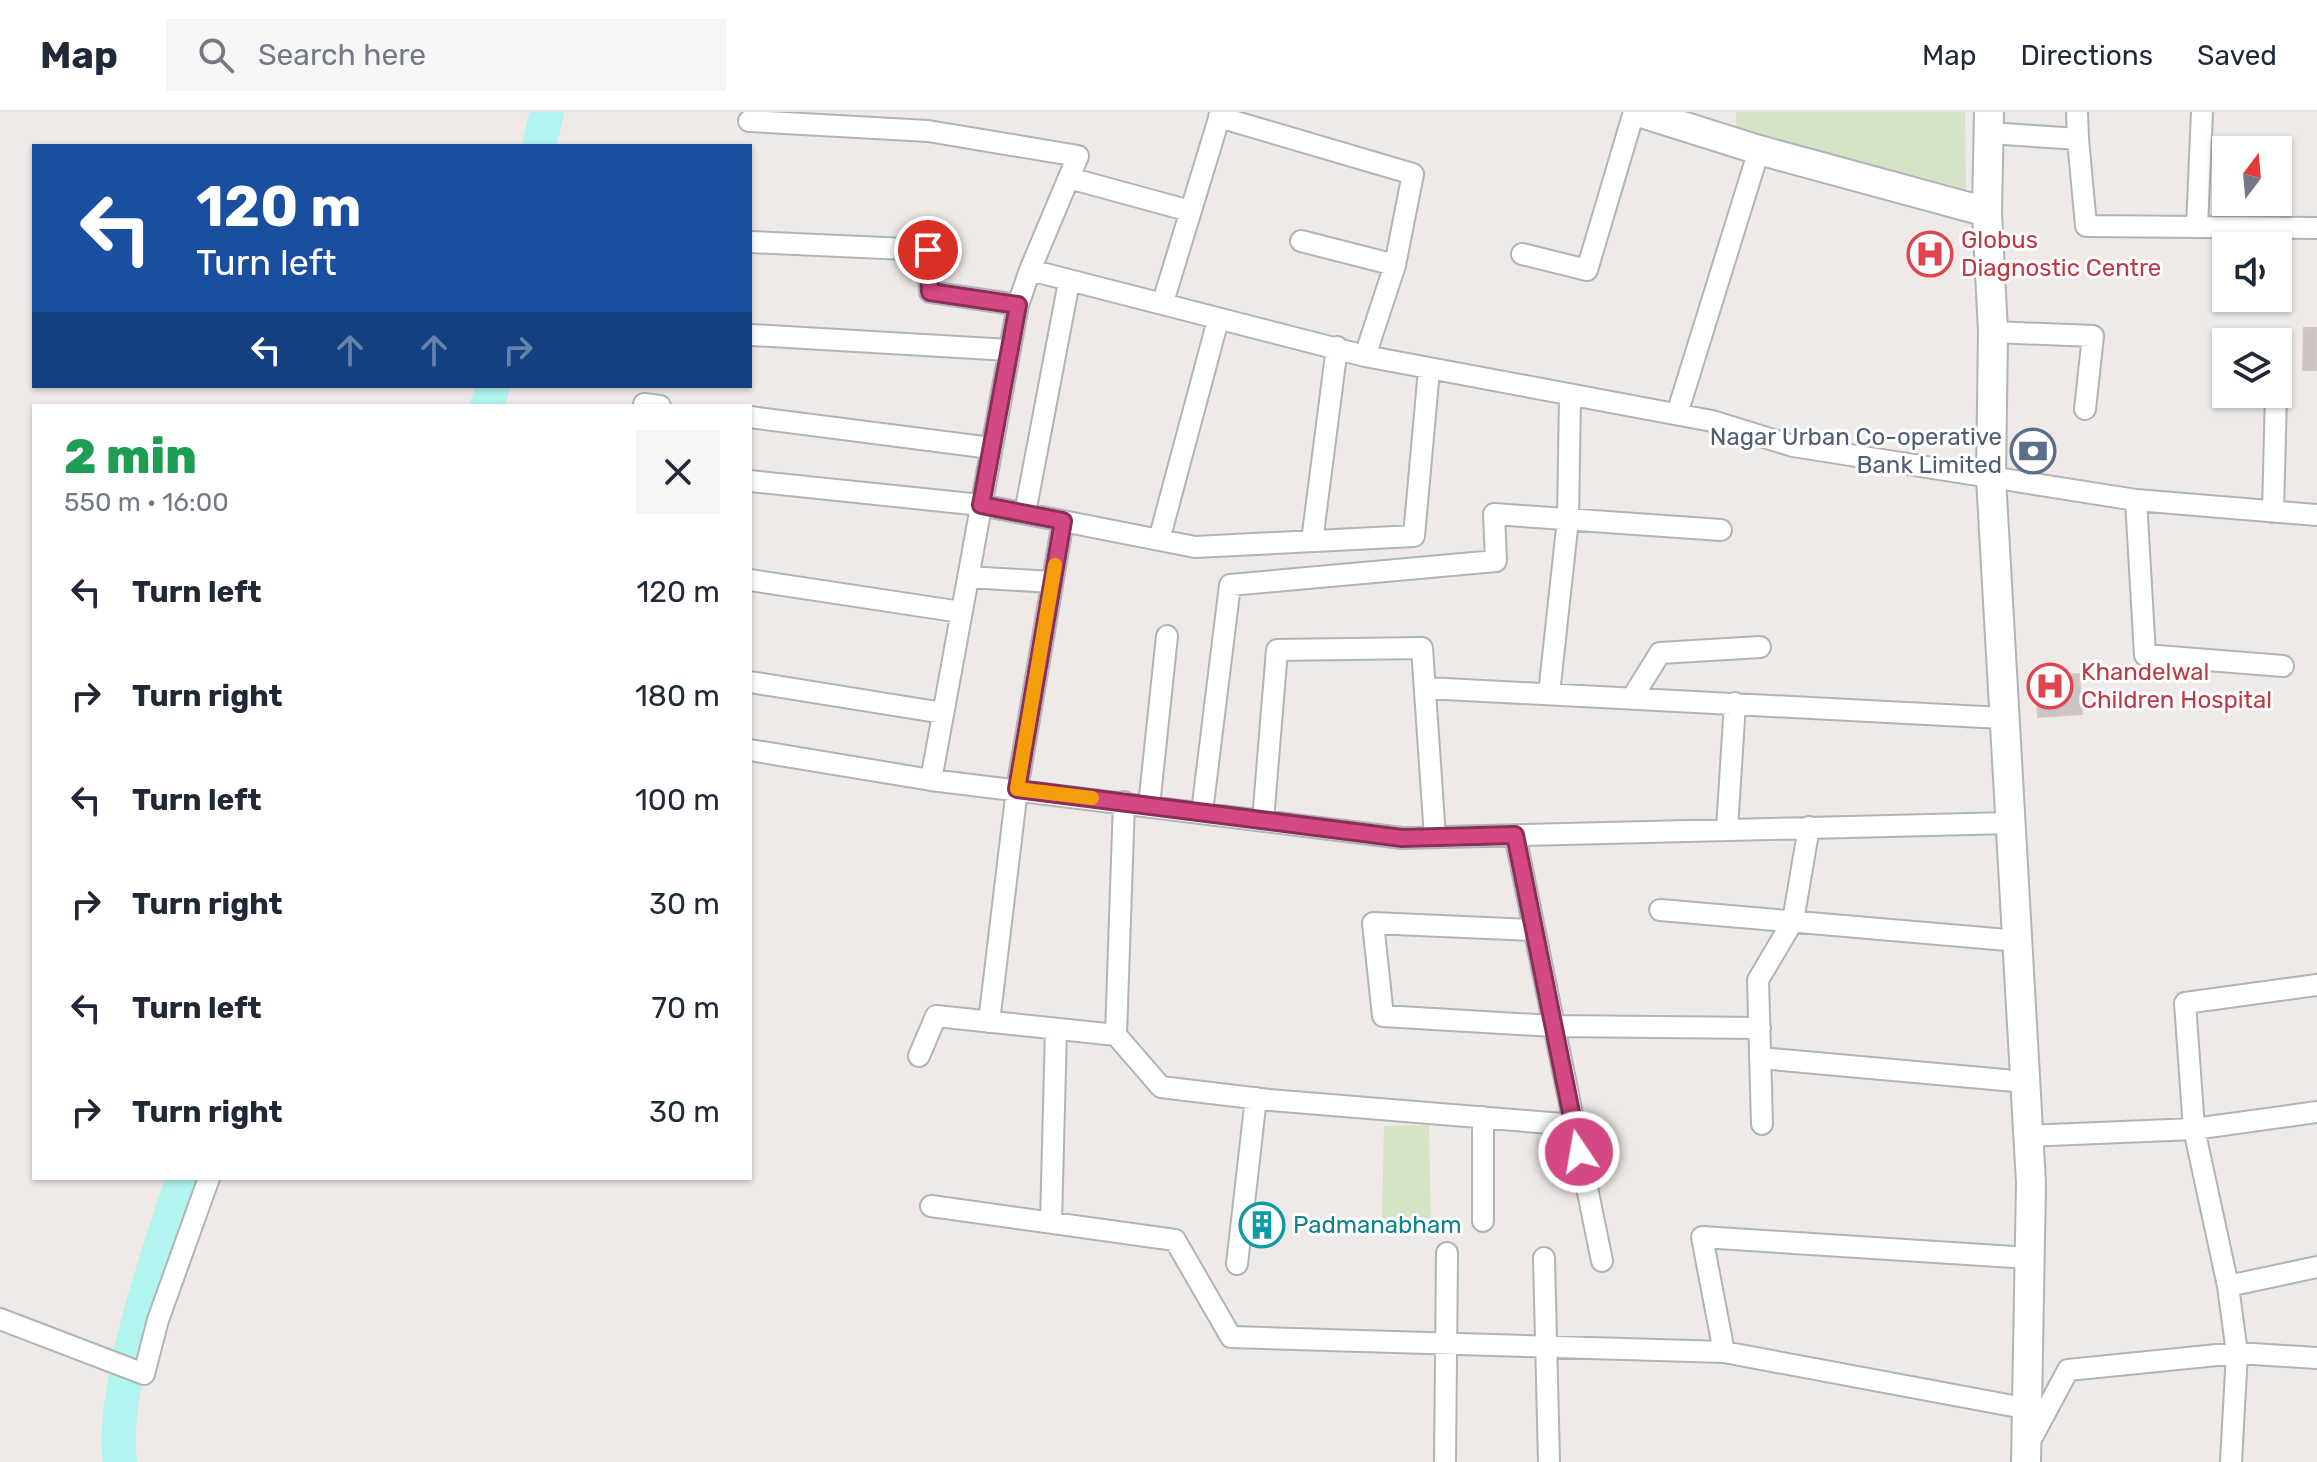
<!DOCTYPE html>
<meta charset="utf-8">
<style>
:root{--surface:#fff;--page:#f6f6f7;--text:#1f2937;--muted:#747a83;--line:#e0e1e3}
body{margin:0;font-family:Rubik,sans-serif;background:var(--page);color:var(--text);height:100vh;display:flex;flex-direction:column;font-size:30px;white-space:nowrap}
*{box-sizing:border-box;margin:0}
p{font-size:26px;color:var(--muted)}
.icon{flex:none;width:44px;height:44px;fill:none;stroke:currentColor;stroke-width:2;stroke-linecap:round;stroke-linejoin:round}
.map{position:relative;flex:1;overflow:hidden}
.panel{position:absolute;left:32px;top:292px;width:720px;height:776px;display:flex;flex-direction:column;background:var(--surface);border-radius:0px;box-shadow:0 2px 6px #0004}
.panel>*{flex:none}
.top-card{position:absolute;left:32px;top:32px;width:720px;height:244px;border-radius:0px;box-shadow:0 2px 6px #0004;background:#1a4fa0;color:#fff;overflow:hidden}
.needle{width:52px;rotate:16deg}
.fabs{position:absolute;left:2212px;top:24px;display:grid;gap:16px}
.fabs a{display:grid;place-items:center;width:80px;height:80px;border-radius:0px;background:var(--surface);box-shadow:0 2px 6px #0004;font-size:40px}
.pin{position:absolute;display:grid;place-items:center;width:68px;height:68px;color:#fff;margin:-34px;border:4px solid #fff;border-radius:50%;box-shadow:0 2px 8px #0007}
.me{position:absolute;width:88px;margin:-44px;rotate:348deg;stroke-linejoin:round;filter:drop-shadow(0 0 6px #0008)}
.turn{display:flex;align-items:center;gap:28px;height:168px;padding:0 32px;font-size:36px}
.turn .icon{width:104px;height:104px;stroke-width:2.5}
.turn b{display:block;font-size:56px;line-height:68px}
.lanes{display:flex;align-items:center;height:76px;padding:0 32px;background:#0003;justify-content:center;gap:40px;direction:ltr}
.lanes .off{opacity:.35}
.round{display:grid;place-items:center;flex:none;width:84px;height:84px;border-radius:0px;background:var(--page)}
.head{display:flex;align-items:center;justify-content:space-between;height:136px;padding:0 32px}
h1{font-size:48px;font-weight:800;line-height:60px;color:#1e9e55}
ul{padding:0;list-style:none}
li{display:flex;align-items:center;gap:24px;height:104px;padding:0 32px}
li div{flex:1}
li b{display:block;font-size:30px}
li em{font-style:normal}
header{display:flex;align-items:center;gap:48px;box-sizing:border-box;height:112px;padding:0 40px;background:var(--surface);border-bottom:2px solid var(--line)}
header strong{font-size:38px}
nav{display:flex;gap:44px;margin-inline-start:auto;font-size:28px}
.search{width:560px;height:72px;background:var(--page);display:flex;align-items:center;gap:20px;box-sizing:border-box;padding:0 28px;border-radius:0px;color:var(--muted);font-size:30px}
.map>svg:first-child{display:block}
.green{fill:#d5e3c7}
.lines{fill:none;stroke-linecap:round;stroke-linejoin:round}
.river{stroke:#b2f4ef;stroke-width:34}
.building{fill:#cac4c4;stroke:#d3c8c6;stroke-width:2}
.street-casing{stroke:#b0b4b5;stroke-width:24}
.secondary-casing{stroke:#afb5b6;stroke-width:32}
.street{stroke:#fff;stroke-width:20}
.secondary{stroke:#fff;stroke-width:28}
.route-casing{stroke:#8a2f56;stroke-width:20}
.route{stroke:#d44885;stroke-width:14}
.slow{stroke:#f59e0b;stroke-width:14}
.labels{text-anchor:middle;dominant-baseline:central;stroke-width:6;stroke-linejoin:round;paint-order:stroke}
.health-label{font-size:24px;fill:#be3a42;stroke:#fff;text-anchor:start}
.service-label{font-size:24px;fill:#4e5e75;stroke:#fff;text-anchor:end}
.culture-label{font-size:24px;fill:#0d838f;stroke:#fff;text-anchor:start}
</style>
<header>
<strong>Map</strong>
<div class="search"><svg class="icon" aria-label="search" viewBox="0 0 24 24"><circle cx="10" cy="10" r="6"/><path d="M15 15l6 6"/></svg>Search here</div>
<nav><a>Map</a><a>Directions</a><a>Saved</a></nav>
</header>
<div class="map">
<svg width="2317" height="1350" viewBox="0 0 2317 1350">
<rect width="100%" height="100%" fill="#efe9e7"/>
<!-- green -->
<path class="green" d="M1736 0H1965L1966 77 1736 17Z
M1429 1013 1431 1117 1382 1114 1384 1014Z"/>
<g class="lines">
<!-- river -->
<path class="river" d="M539 34 547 0
M487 294 493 274
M120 1350C110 1277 159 1138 183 1066"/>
</g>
<!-- building -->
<path class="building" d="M2304 216H2317V258H2303Z
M2079 562 2082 602 2038 605 2036 565Z
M1256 1102 1279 1105 1277 1125 1253 1123Z"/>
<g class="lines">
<!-- street casing -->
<g class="street-casing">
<path id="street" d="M1219 5 1413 62 1395 153 1365 244
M749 9 928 19 1078 44 1030 158
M1989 21 2078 27 2077 0
M2078 27 2086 114 2317 116
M1069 66 1190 99
M2197 115 2202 0
M1301 129 1395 153
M750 130 928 138 930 180 1018 193 1030 158 1365 244 1712 309 1793 334 2136 388 2317 403
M1522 142 1587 158 1634 0
M1163 190 1221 0
M1993 220 2093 224 2085 297
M752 223 1009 238
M644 292 660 294
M1677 302 1759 38
M750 305 991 336
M750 369 981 393 1195 435 1414 424 1429 258
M2136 388 2145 543 2283 554
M2273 400 2276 282
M1025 401 1069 170
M1159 428 1218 208
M1312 429 1337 235
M968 465 1052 470
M750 468 961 500
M750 570 943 601
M1426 576 2002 606
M1549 582 1568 407 1570 285
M1632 586 1660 541 1760 535
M750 638 931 668 1018 193
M931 668 1402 726 2010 711
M1149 694 1167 524
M1202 700 1230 473 1496 449 1494 402 1721 418
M1263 708 1277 538 1422 536 1435 725
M1727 717 1735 591
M1515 723 1602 1149
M1660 798 2019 829
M1534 818 1373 811 1383 904 1553 914 1760 916
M989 910 1017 677 1063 409
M1116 923 1124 690
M919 944 936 904 1116 923 1161 975 1269 988 1574 1013
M1760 946 2026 970
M1762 1012 1758 868 1793 809 1809 715
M2027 1024 2194 1017 2317 1000
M931 1094 1175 1128 1231 1225 1724 1240 2029 1297
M1483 1109V1005
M1051 1110 1056 917
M1544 1146 1549 1350
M1237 1152 1256 986
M2228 1174 2317 1155
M0 1207 144 1262 158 1208 209 1066
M1724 1240 1702 1125 2029 1146
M2029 1331 2068 1258 2237 1241 2317 1246
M1445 1350 1447 1141
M2231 1350 2237 1241 2228 1174 2194 1017 2185 891 2317 873"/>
</g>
<!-- secondary casing -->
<g class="secondary-casing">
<path id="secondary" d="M1638 0 1759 38 1987 100
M1989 0 1987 100 1993 220 1991 366 2031 1071 2026 1350"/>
</g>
<!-- street -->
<use href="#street" class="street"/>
<!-- secondary -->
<use href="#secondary" class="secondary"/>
</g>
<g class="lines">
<!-- route casing -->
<g class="route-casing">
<path id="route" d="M928 138 930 180 1018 193 981 393 1063 409 1017 677 1402 726 1515 723 1579 1040"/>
</g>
<!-- route -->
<use href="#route" class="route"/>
<!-- slow -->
<path class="slow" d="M1055 453 1017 677 1092 686"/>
</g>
<!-- icons -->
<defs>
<g id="hospital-ring" transform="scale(2.3)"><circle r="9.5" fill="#fff" stroke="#e0444e" stroke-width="1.5"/><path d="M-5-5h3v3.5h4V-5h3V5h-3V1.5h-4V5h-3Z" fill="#e0444e"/></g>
<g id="bank-ring" transform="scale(2.3)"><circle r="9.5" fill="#fff" stroke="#5c6f8a" stroke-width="1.5"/><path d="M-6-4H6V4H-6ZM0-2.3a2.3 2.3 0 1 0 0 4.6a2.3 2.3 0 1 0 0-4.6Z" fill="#5c6f8a"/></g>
<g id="building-ring" transform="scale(2.3)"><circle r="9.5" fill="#fff" stroke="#0f9aa8" stroke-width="1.5"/><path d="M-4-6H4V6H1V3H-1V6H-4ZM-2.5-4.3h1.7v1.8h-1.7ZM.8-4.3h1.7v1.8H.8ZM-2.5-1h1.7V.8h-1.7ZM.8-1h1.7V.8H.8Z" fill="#0f9aa8"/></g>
</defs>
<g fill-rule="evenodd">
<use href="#hospital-ring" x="1930" y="142"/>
<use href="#bank-ring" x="2033" y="339"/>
<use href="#hospital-ring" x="2050" y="574"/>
<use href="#building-ring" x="1262" y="1113"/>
</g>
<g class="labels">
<!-- health labels -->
<g class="health-label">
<text x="1961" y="128">Globus<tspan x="1961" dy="28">Diagnostic Centre</tspan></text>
<text x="2081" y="560">Khandelwal<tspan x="2081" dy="28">Children Hospital</tspan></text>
</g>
<!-- service labels -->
<g class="service-label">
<text x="2002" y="325">Nagar Urban Co-operative<tspan x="2002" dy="28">Bank Limited</tspan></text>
</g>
<!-- culture labels -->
<g class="culture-label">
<text x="1293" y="1113">Padmanabham</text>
</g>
</g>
</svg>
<div class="fabs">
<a><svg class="needle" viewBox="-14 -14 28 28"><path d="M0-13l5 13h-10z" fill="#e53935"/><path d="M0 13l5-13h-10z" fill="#747a83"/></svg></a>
<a><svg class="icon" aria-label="sound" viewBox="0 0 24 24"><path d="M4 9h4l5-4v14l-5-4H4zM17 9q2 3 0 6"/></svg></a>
<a><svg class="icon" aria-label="layers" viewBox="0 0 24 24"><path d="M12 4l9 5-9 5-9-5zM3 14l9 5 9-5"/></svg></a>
</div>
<div class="pin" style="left:928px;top:138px;background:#d93025"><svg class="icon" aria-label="arrive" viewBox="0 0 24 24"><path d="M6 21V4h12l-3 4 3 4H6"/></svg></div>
<svg class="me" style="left:1579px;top:1040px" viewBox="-20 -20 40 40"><circle r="17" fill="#d44885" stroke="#fff" stroke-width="3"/><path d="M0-11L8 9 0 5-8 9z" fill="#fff"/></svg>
<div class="top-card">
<div class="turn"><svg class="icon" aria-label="left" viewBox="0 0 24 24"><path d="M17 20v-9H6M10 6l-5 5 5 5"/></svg><div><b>120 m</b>Turn left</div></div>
<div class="lanes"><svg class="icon" aria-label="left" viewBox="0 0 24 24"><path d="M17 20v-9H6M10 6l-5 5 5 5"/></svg><svg class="icon off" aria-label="ahead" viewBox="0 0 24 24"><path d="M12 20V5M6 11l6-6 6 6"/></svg><svg class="icon off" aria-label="ahead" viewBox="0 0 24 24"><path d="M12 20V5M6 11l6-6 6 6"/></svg><svg class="icon off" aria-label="right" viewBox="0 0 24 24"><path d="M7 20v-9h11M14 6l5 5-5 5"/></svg></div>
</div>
<section class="panel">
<div class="head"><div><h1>2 min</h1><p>550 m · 16:00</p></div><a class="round"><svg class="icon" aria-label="close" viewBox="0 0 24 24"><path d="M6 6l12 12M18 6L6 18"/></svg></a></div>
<ul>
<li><svg class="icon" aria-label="left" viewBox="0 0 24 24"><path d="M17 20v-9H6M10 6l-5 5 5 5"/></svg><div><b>Turn left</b></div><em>120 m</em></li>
<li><svg class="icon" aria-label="right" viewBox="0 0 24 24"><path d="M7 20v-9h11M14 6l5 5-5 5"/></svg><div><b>Turn right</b></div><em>180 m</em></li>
<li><svg class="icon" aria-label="left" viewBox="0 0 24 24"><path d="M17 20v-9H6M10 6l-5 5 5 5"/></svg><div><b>Turn left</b></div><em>100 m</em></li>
<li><svg class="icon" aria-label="right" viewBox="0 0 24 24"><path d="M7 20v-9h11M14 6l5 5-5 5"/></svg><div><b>Turn right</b></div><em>30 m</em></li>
<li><svg class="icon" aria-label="left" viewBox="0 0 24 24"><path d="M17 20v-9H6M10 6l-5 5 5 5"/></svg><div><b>Turn left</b></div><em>70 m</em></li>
<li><svg class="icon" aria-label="right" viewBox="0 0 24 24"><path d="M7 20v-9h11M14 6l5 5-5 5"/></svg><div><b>Turn right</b></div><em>30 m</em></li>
</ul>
</section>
</div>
